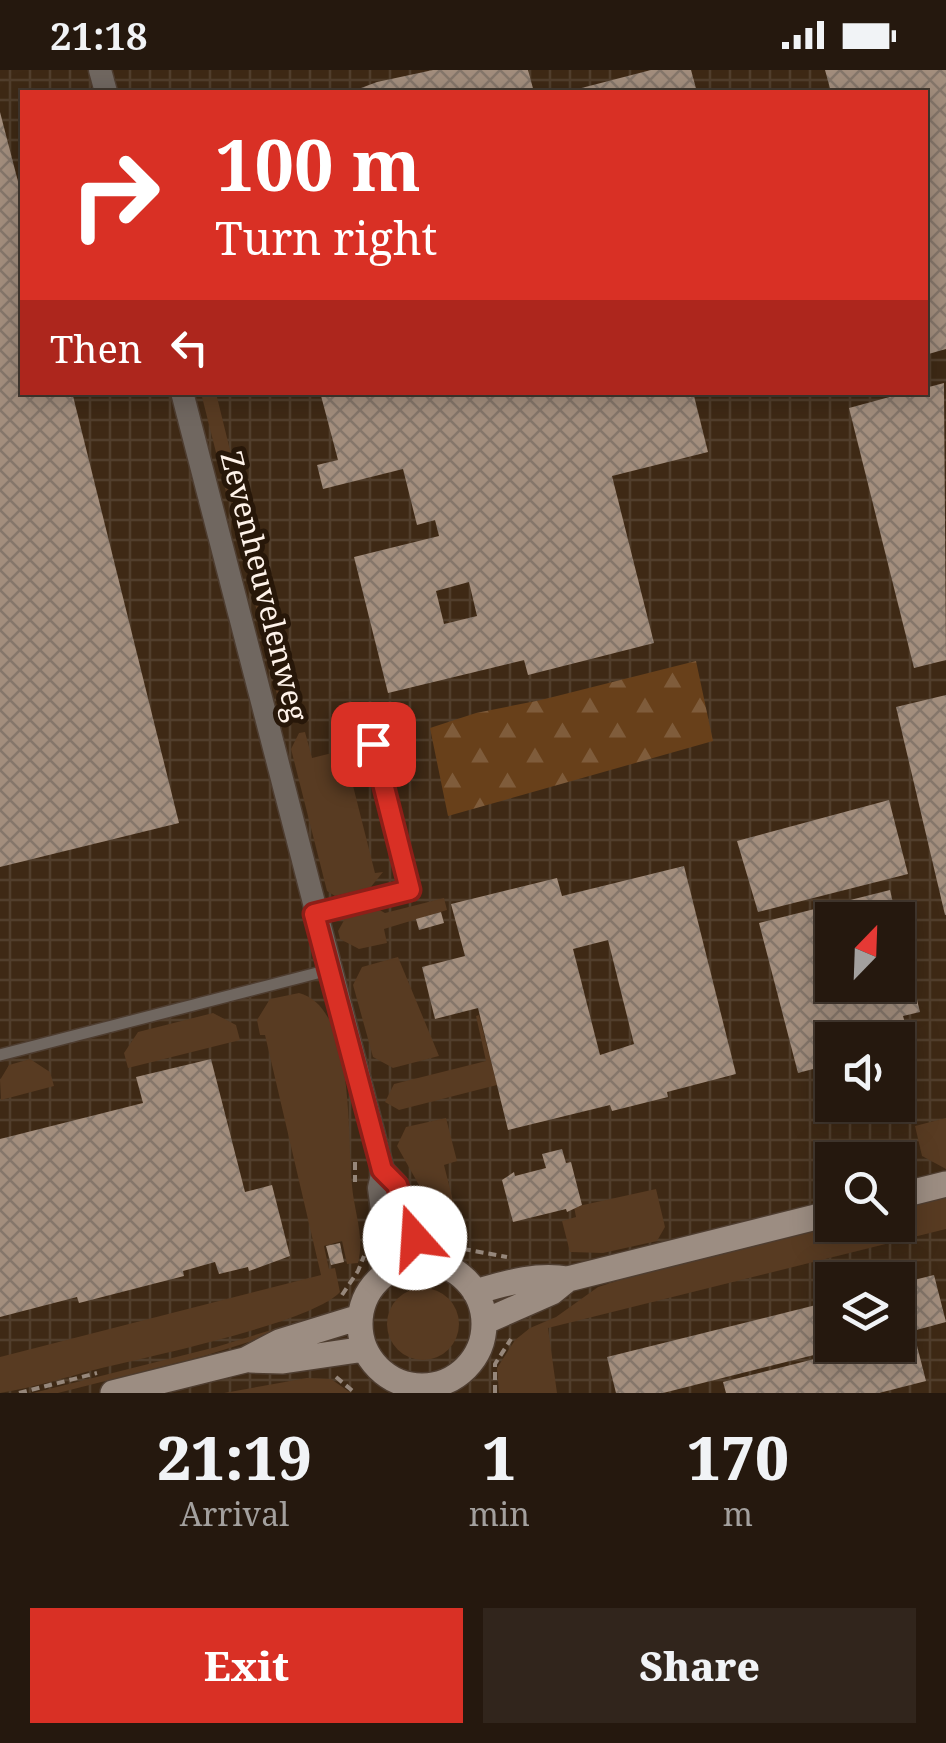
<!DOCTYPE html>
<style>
:root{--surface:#25180e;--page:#31251c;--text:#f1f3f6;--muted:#a3a09e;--line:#42372e;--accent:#d93025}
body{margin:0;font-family:"Noto Serif",serif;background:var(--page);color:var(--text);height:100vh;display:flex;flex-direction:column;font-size:38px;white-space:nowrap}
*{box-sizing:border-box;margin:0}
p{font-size:32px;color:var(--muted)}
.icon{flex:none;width:55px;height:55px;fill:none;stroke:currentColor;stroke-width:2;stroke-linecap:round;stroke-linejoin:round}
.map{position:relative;height:1323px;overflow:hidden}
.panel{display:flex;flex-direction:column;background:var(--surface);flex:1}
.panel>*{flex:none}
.banner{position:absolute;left:20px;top:20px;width:908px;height:305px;border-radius:0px;box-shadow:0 5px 25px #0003,0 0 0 2px var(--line);background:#d93025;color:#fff;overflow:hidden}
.needle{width:65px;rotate:23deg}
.tools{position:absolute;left:815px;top:832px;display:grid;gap:20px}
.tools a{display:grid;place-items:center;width:100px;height:100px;border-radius:0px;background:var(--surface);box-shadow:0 5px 25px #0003,0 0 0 2px var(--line);font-size:50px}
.pin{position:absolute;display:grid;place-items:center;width:85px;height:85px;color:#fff;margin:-42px;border-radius:20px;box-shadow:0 5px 15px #0006}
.me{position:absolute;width:110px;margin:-55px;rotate:341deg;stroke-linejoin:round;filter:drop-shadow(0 0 8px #0008)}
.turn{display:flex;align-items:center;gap:35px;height:210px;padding:0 30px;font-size:45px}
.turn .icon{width:130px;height:130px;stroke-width:2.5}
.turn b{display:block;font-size:70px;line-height:85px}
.then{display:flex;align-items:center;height:95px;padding:0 30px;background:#0003;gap:20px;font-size:38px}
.eta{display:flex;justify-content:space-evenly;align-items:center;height:170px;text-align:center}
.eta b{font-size:60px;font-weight:800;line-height:70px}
.action{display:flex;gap:20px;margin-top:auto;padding:20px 30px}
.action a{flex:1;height:115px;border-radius:0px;background:var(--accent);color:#fff;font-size:40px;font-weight:800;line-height:115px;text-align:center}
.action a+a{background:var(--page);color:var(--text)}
.status{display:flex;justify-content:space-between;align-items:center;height:70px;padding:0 50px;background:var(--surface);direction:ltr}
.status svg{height:28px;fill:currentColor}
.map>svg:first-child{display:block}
.industrial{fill:url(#industrial-grid);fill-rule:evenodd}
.grass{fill:#583b22}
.forest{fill:url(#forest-firs)}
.building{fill:url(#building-cross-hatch);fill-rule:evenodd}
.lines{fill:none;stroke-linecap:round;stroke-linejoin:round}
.lane-casing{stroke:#4e3d30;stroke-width:14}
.street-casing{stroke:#4e3d30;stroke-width:25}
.secondary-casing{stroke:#4e3d30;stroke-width:28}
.path{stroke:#96877b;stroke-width:4;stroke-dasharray:8 5;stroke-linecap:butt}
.lane{stroke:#706760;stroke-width:11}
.street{stroke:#706760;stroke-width:22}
.secondary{stroke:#9c8d82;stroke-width:25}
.route-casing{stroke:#8d1f18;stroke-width:25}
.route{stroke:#d93025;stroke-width:18}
.labels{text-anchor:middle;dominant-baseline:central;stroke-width:10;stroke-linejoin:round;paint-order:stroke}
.street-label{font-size:30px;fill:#fef2e9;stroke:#271709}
</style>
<div class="status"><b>21:18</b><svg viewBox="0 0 49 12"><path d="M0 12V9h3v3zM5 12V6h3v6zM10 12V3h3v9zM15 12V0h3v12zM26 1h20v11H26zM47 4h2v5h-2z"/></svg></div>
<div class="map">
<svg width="946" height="1323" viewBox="0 0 946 1323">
<defs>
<pattern id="industrial-grid" width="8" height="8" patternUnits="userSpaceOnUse" patternTransform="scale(2.5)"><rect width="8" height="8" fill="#3e2915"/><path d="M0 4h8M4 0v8" fill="none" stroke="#513e2c"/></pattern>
<pattern id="forest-firs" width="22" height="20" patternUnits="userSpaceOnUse" patternTransform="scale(2.5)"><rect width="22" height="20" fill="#68401a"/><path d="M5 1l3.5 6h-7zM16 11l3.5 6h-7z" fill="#7f5c3b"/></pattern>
<pattern id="building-cross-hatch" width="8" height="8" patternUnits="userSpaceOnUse" patternTransform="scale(2.5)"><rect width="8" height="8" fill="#a38e7d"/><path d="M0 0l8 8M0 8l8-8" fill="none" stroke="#85766a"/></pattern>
</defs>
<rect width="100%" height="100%" fill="#312012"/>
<!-- industrial -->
<path class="industrial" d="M0 0H946V1323H0ZM22 22H925V322H22ZM832 850H898V915H832ZM832 970H898V1035H832ZM832 1090H898V1155H832ZM832 1210H898V1275H832Z"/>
<!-- grass -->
<path class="grass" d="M201 323H216L245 441 228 430Z
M260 502 296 646 280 637 251 517Z
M305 662 312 688 344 680 375 803 383 802 370 818 335 826 327 821 291 679 299 663Z
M444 828 447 840 384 859 387 873 359 879 340 869 338 861 347 845 376 838 385 843Z
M398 887 439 986 393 998 373 987 353 915 362 897Z
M299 923C356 937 347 1070 352 1115 354 1142 365 1166 358 1193L347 1194 342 1171 324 1176 329 1199 335 1198 340 1222C312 1253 146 1287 98 1299 66 1307 33 1318 0 1323V1287L321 1205 265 965H260L257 950 270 929Z
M213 943 236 955 240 970 128 998 124 983 138 962Z
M479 945 497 1015 399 1040 385 1032 394 1014 486 991 476 946Z
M30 989 50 1002 54 1016 1 1030 0 1010 9 995Z
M446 1048 457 1091 444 1095 461 1163 446 1167 431 1148 420 1117 397 1076 406 1057Z
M946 1048V1099L922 1086 915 1056Z
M656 1119 665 1157 657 1171 603 1183 570 1182 562 1151 576 1147 574 1137Z
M946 1125V1159L548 1258 557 1323H499L497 1298 515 1270 530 1258 556 1247 598 1217 654 1199 832 1155H898V1138Z
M387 1254a36 36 0 1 1 72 0a36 36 0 1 1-72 0Z
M304 1250 307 1254 204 1286 58 1323H33L216 1277Z
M307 1308 331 1309 351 1323H224Z"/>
<!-- forest -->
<path class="forest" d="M696 591 713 671 448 746 430 658 476 643 541 630Z"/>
<!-- building -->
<path class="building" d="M433 0H528L534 22H362L361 18 377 12Z
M651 0H691L697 22H566Z
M825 0H946V279L925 285V22H831Z
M0 42 22 127V322H72L179 753 0 797Z
M944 313 946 590 914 598 849 338 908 322H925V318Z
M320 322H693L708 382 612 406 654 573 528 605 524 590 388 623 354 487 439 466 435 450 417 455 403 399 323 419 317 395 338 390ZM469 512 477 546 444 554 436 521Z
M946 625V845H945L896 637Z
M889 730 908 804 758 842 737 771Z
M684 796 736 1004 667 1022 668 1027 612 1041 610 1035 508 1060 478 938 435 949 422 897 465 886 451 834 557 808 562 826ZM608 870 634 974 600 985 573 879Z
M890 820 897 850H832V915H898L899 857 920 942 903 946 911 974 898 978V970H832V994L798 1003 759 853Z
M441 842 444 853 419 860 416 849Z
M211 989 245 1122 272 1115 290 1186 249 1201 248 1197 219 1204 215 1192 183 1201 184 1206 79 1233 77 1227 0 1247V1069L143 1033 136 1007Z
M562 1079 566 1093 571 1092 582 1135 567 1142 566 1139 513 1152 502 1110 514 1102 515 1106 546 1098 542 1084Z
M340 1173 344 1192 331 1195 326 1176Z
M934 1205 946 1252 898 1265V1214Z
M832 1231V1275L850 1276 663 1323H616L607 1287Z
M914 1264 926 1311 879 1323H726L723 1312 870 1275H898V1268Z"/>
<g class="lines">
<!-- lane casing -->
<g class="lane-casing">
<path id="lane" d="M315 844 410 820 373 674
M0 985 329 900"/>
</g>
<!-- street casing -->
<g class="street-casing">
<path id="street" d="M100 0 106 22
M182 322 383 1100 379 1118 390 1201
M383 1100 397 1115 423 1192"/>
</g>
<!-- secondary casing -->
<g class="secondary-casing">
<path id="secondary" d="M898 1126 946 1114
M360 1254a62 62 0 1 1 124 0a62 62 0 1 1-124 0Z
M475 1222C507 1213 534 1204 568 1209L832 1143
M484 1252 552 1222 568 1209
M250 1290 283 1291 365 1279
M113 1323 245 1290 279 1272 360 1247"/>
</g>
<!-- path -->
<path class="path" d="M355 1092V1112
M440 1167 458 1178 507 1187
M342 1225 358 1201 364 1186
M336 1307 355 1323
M19 1323 97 1303
M495 1323V1294L511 1269"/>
<!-- lane -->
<use href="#lane" class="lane"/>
<!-- street -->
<use href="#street" class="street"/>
<!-- secondary -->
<use href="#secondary" class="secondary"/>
</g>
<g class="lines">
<!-- route casing -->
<g class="route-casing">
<path id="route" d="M373 674 410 820 314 844 382 1100 397 1115 415 1168"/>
</g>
<!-- route -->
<use href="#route" class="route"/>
</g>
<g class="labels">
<!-- street labels -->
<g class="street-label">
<text transform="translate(265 516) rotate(76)">Zevenheuvelenweg</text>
</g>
</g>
</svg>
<div class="tools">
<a><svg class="needle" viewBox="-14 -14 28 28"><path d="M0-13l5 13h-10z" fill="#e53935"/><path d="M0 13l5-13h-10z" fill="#a3a09e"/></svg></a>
<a><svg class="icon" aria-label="sound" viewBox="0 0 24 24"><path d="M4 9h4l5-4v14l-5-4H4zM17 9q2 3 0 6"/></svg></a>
<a><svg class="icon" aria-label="search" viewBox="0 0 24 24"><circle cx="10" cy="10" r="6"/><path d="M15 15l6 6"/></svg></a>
<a><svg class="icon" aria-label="layers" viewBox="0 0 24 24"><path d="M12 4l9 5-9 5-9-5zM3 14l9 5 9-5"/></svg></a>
</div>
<div class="pin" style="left:373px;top:674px;background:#d93025"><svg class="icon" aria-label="arrive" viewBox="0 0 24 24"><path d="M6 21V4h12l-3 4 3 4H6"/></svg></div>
<svg class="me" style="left:415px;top:1168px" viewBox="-20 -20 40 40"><circle r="19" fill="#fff"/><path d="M0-13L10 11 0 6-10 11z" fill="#d93025"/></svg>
<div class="banner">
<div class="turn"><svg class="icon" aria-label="right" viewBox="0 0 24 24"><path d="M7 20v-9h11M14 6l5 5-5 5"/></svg><div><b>100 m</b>Turn right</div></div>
<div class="then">Then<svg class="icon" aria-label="left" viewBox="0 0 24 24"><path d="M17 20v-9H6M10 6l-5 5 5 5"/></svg></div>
</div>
</div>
<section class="panel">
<div class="eta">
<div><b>21:19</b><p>Arrival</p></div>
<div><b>1</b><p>min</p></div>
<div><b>170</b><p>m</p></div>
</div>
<div class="action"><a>Exit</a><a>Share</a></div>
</section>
